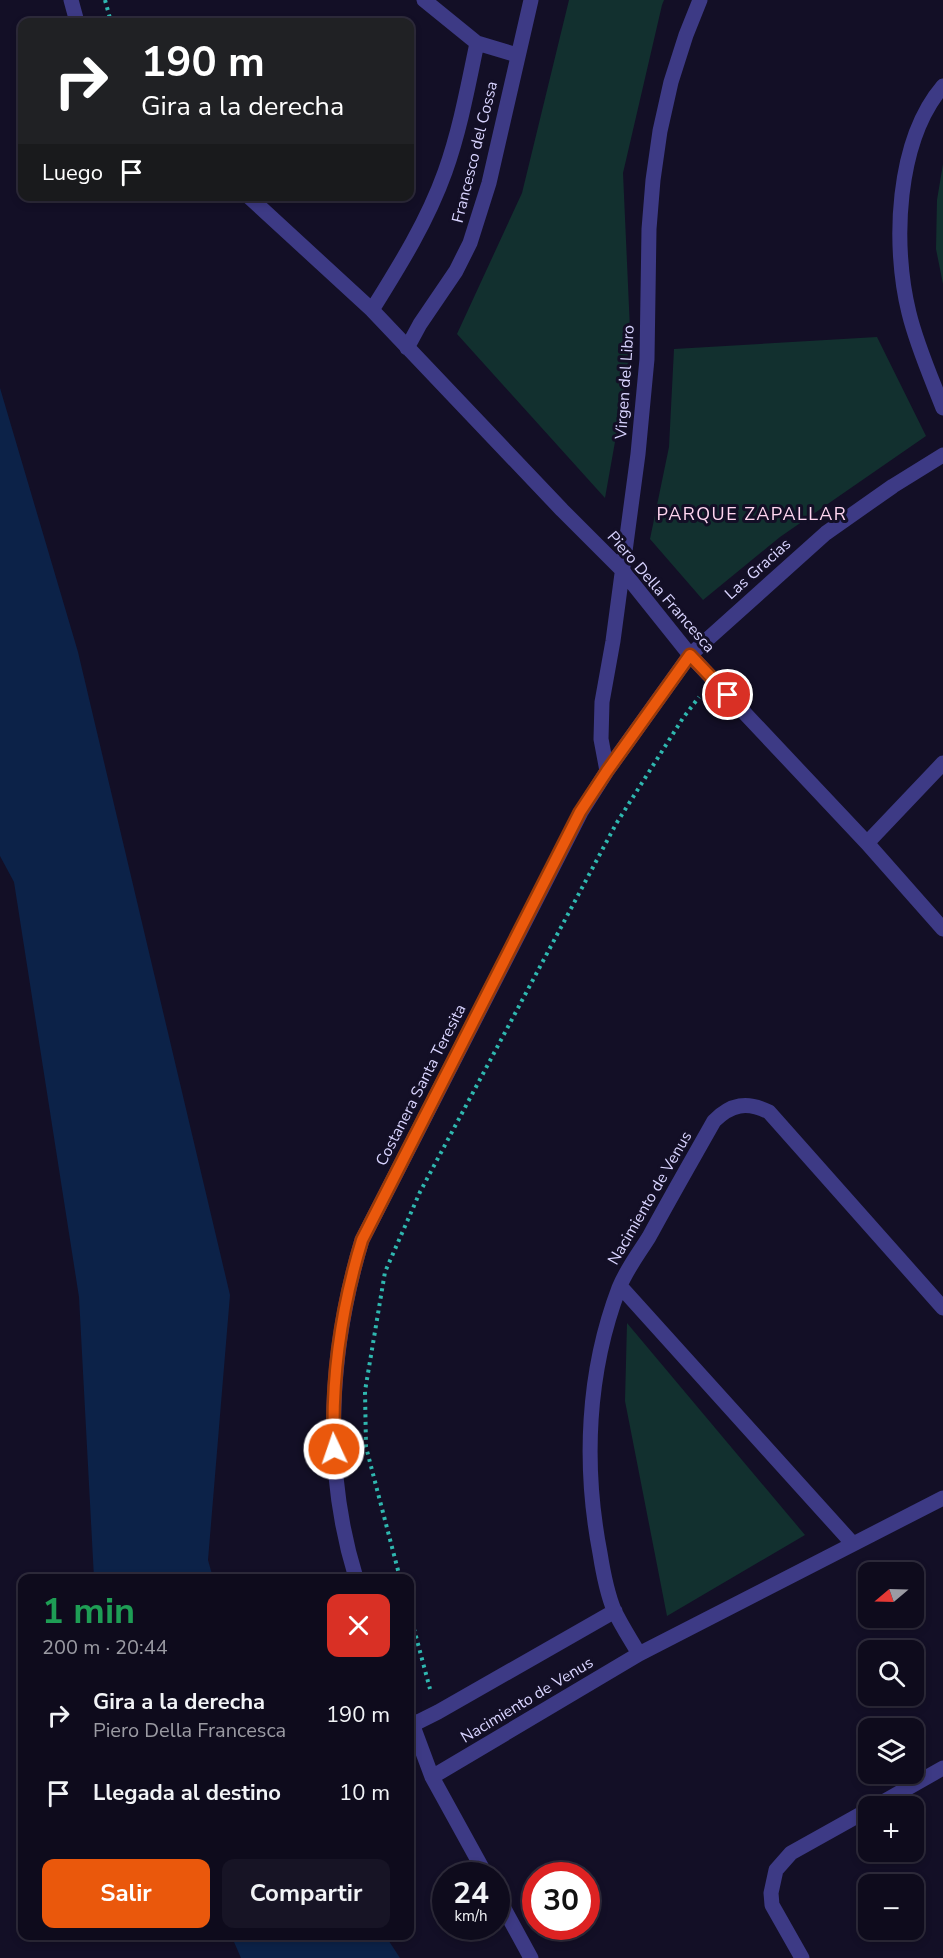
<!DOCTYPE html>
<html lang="es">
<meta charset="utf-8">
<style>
:root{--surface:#0e0b1c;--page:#171425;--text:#f1f3f6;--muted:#9b9ba3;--line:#2e2b3b;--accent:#ea580c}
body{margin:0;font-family:"Nunito Sans",sans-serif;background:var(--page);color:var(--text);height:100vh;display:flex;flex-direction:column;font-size:22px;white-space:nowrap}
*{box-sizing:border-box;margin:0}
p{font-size:20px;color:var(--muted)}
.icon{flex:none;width:33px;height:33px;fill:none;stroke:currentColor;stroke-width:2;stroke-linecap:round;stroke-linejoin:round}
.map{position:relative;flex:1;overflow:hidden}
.sheet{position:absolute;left:18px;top:1574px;width:396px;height:366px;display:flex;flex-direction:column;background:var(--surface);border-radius:12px;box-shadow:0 3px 9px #0003,0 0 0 2px var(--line)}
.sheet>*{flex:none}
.guide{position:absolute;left:18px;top:18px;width:396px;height:183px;border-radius:12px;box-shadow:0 3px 9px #0003,0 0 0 2px var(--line);background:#202124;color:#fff;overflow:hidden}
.needle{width:39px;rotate:251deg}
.controls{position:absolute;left:858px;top:1562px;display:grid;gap:12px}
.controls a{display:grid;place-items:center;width:66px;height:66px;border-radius:12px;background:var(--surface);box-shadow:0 3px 9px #0003,0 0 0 2px var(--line);font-size:30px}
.speed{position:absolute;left:432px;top:1862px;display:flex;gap:12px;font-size:30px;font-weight:700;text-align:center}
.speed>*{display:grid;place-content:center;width:78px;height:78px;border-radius:50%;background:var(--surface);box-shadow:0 3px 9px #0003,0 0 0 2px var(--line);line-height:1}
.speed small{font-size:15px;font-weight:400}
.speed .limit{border:9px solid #d22;background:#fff;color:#111}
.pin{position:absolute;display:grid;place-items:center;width:51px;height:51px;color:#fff;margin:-26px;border:3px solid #fff;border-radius:50%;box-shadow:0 2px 6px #0007}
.me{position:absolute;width:66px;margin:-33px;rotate:357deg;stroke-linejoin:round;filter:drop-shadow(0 0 4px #0008)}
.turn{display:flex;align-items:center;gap:21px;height:126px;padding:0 24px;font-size:27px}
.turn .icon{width:78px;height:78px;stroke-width:2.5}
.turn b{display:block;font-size:42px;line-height:51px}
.then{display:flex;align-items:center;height:57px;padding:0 24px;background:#0003;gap:12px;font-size:22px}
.round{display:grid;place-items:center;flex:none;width:63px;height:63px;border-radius:12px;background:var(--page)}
.overview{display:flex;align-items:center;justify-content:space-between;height:102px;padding:0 24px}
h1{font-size:36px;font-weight:700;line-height:45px;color:#1e9e55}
.primary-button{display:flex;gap:12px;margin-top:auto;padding:12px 24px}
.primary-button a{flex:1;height:69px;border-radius:12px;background:var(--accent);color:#fff;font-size:24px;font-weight:700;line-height:69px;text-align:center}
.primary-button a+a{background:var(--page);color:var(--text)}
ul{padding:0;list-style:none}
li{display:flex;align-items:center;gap:18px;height:78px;padding:0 24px}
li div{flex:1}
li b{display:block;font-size:22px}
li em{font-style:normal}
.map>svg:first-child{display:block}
.green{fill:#12302f}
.water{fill:#0c2248}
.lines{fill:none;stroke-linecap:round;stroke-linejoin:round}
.path{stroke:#2fb8b0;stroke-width:4;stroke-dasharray:3 4.5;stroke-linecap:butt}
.street{stroke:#3d3a85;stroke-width:15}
.route-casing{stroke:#983908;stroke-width:15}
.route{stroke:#ea580c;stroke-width:10}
.labels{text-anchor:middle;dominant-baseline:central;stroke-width:6;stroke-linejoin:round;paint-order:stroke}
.street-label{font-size:16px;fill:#d9d4ff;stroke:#130f26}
.neighbourhood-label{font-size:18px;letter-spacing:1.5px;fill:#ffd6f0;stroke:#130f26}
</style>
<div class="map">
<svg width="943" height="1958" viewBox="0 0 943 1958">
<rect width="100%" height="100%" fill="#130f26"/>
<!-- green -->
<path class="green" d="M569 0H664L662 5 623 173 631 352 605 498 457 334 522 193Z
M943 164V284L936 249 937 200Z
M877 337 926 436 780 537 703 600 650 539 669 447 674 349Z
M627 1323 805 1535 667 1616 625 1401Z"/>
<!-- water -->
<path class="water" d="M0 388 78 652 230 1295 208 1560 213 1578H94L79 1297 14 882 0 856Z
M231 1935H385L400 1958H241Z"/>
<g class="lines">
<!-- path -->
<path class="path" d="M105 0 111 22
M400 1578 366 1447 365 1391 385 1272 420 1192 616 824 683 718 699 697
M410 1614 430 1689"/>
<!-- street -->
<path class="street" d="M71 0 77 22
M424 0 477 43 517 55
M943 86C896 141 892 245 909 313 917 346 931 377 943 408
M248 196 372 310 562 510 622 570 690 655 867 843 943 929
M372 310C400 265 427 222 445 172 460 130 468 86 477 43
M407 348 420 324 456 271 470 243 489 183 531 0
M607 771 601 739 602 702 613 641 638 454 647 359 649 229 653 180 660 131 671 82 686 35 700 0
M867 843 943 763
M620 1286 853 1544
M356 1578C322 1468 329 1350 362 1240L581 812 607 771 690 655 826 533 893 486 943 455
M639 1654C631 1640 621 1625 614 1610 607 1593 603 1572 600 1553 583 1465 587 1372 619 1288 626 1270 639 1253 649 1237 670 1198 692 1160 714 1121 731 1104 747 1101 769 1112L943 1308
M410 1718 432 1777 486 1875
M412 1725 438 1712 615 1611
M432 1777 639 1654 943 1498
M876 1806 943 1768
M496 1894 531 1958
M802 1958 772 1905 771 1893 776 1870 791 1853 868 1810"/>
</g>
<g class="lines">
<!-- route casing -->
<g class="route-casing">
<path id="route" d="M334 1449C331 1377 341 1309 362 1240L580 812 607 771 690 655 728 695"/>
</g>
<!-- route -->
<use href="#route" class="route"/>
</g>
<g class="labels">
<!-- street labels -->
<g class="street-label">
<text transform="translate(475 152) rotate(-76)">Francesco del Cossa</text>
<text transform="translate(625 382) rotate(-86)">Virgen del Libro</text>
<text transform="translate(758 569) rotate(-42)">Las Gracias</text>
<text transform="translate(661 592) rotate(49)">Piero Della Francesca</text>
<text transform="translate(421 1085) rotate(-63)">Costanera Santa Teresita</text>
<text transform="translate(650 1198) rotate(-60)">Nacimiento de Venus</text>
<text transform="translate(527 1700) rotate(-31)">Nacimiento de Venus</text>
</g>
<!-- neighbourhood labels -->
<g class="neighbourhood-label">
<text x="752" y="514">PARQUE ZAPALLAR</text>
</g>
</g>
</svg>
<div class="controls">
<a><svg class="needle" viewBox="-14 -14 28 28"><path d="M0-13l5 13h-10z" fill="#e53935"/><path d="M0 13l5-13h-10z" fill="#9b9ba3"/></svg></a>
<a><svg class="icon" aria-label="search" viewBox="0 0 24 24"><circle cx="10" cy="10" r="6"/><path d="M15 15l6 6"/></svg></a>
<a><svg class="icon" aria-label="layers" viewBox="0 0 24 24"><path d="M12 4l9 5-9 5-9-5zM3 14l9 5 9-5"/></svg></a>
<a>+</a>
<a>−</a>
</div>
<div class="speed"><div>24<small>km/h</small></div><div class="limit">30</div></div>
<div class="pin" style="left:728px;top:695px;background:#d93025"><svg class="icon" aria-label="arrive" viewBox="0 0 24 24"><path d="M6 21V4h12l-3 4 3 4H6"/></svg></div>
<svg class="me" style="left:334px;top:1449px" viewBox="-20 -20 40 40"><circle r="17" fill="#ea580c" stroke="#fff" stroke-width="3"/><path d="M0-11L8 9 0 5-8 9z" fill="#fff"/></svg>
<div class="guide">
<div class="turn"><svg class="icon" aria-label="right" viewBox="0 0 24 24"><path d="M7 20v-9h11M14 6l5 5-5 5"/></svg><div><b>190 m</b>Gira a la derecha</div></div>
<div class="then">Luego<svg class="icon" aria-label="arrive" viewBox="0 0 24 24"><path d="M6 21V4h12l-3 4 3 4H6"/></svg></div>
</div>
<section class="sheet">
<div class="overview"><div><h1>1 min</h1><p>200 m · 20:44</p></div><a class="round" style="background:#d93025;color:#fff"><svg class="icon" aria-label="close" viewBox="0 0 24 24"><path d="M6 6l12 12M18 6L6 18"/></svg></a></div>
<ul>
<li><svg class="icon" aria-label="right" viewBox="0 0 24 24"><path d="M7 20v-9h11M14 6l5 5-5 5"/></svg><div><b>Gira a la derecha</b><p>Piero Della Francesca</p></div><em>190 m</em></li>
<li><svg class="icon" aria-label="arrive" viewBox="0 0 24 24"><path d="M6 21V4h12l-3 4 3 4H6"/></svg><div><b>Llegada al destino</b></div><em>10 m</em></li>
</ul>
<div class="primary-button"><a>Salir</a><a>Compartir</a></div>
</section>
</div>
